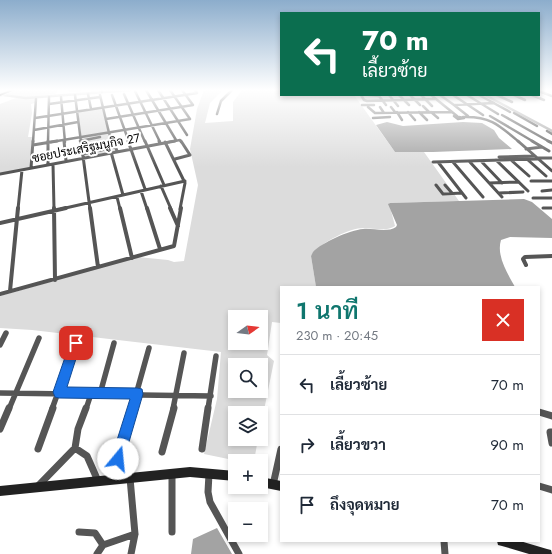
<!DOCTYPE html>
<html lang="th">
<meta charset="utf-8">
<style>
:root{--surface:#fff;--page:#f2f2f3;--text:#1f2937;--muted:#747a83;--line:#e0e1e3;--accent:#0f766e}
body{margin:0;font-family:Jost,Sarabun,sans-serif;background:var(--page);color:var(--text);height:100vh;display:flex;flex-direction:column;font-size:15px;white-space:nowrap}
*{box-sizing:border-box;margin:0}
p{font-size:13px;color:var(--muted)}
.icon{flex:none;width:22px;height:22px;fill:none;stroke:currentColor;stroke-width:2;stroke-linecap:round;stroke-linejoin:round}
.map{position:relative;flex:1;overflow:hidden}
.side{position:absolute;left:280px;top:286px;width:260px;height:256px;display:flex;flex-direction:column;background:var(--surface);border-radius:0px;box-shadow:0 2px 6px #0003}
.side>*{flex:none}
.top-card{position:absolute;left:280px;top:12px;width:260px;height:84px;border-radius:0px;box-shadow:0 2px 6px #0003;background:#0b6e4f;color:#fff;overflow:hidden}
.needle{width:26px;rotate:76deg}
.fabs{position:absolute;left:228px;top:310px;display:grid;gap:8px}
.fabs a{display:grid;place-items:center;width:40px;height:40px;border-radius:0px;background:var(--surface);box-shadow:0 2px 6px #0003;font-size:20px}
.pin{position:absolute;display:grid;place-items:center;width:34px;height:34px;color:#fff;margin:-17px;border-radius:8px;box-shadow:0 2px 6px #0006}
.me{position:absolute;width:44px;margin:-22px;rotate:17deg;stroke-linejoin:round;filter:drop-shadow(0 0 3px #0008)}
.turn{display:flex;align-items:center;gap:14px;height:84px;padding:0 16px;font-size:18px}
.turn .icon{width:52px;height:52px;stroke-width:2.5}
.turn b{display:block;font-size:28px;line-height:34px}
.round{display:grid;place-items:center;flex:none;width:42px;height:42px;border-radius:0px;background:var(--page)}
.head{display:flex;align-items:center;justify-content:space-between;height:68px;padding:0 16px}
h1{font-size:24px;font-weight:600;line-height:30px;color:var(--accent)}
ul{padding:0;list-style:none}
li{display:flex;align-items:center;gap:12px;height:60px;padding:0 16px;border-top:1px solid var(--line)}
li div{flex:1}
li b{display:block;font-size:15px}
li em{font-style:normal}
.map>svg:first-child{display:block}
.green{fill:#dcdcdc;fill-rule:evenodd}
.water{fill:#a3a3a3}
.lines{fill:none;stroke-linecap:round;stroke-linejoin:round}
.canal{stroke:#a3a3a3;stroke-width:2.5}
.primary-casing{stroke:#dbdbdb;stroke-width:2}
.street-far4{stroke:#555;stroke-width:2.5}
.street-far3{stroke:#555;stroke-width:3}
.street-far2{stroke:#555;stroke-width:4}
.street-far1{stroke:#555;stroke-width:5.5}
.street{stroke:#555;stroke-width:7}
.secondary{fill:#222;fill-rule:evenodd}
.primary{fill:#000;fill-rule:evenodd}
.route{fill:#1a73e8;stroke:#114b97}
.labels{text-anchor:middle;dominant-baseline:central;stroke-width:4;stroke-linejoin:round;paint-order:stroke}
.far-street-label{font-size:12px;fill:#000;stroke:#fff}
</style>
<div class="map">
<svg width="552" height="554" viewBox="0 0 552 554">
<rect width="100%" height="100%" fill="#fff"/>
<!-- green -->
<path class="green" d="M16 90H58L55 94 28 97 6 94Z
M204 90H223L210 103 205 123 233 121V102L242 90H281V95H354L395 152H424L459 201 389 203 395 226C387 232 373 228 364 228 349 228 323 242 313 253L311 256 316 287H281V323L272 322 267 355 274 361 261 425V413H235V439H258L254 461H238L204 454 217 399 221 352 32 330 0 328V296L138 257 168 260 174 262 184 261 198 185 190 149 197 109ZM235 317H261V343H235ZM235 365H261V391H235Z
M16 98H35V103L31 104 32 113 28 137H32L30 168 0 173V104Z
M103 107 116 151 84 157 78 111Z"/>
<!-- water -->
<path class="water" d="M387 122 403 126 463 122 482 123 494 130 499 138 512 149 433 152H395L376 125Z
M524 199 532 202 552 219V238L510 237 501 240C496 256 508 274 515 287H316L311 256 313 252C321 243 350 230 363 229 373 228 387 233 396 227L397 225 388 204 390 203Z
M217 528 232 554H191L193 539Z"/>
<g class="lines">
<!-- canal -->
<path class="canal" d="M4 95 26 98 131 90
M485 95 552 131"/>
<!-- primary casing -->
<g class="primary-casing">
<path id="primary" d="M11 90H15L0 96V94Z"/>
</g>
<!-- street-far4 -->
<path class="street-far4" d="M69 90H80
M102 90V92
M146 90 176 140
M158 90 187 135
M135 91 160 142
M539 91 552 96
M88 94 91 109
M124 94 145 142
M75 95 81 142
M100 95 109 133 113 142
M112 95 129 142
M361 95 364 100 367 101 435 99
M369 95 379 96 386 105
M389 95 398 106
M399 95 409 105
M410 95 420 105
M421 95 432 106
M431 95 457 116
M440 95 454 105
M453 95 483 115
M467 95 498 114
M479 95 510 112
M497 95 512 102
M514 95 525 100
M532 95 544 100
M61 97 65 142
M49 104 100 97
M362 105H374
M423 106 429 112
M368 107 375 113 452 112
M380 107 384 113
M391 107 395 112
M397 112 402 120
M408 112 415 120
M419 112 427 120
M431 112 438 118
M514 113 537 126
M217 114 221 101 232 90
M502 115 550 142
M454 116 464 118 458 119Z
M468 116 454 105 494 103
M490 116 534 142
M463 117C490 116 499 125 519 142
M35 118 197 93 195 90
M373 118 390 117
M106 119 193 105 182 90
M34 130 78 122
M547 131 552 134
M80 141 100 137
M33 142 36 99
M48 142 49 97
M51 142 190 119 170 90
M169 142 180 140 181 142"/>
<!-- street-far3 -->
<path class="street-far3" d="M64 141 66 161
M81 141 90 209
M113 141 117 151
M128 141 145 189
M145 141 164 185
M159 141 160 143
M518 141 552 171
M532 141 549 151
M548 141 552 143
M165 142 185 183 180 209
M33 145 57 141
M526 149 542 147
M111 152 123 195
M82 154 115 147
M499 157 533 156
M536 158H552
M175 159 190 155 181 141
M496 160 528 191
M511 160 529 176
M528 160 546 176
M469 161 502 197
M481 161 502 183
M433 162 537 159
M438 162 466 198
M453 162 483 197
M48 164V141
M53 164 54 209
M31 168 33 141
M0 174 175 141
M531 181H552
M489 183 519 182
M436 185 443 194 462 193
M445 185 452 193
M161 186 171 209
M141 191 147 209
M542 191 552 190
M499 193 523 192
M117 197 120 209
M533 198H552
M543 208H552
M18 209 22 170
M61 209 185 181"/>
<!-- street-far2 -->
<path class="street-far2" d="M54 208 55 280
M90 208 98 267
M120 208 132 258
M147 208 160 249
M170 208 178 226
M0 223 66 208
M526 265 523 259 525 257 552 256
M10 291 18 208
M0 294 174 246 181 208"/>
<!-- street-far1 -->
<path class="street-far1" d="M0 345 6 333
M0 393 211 396
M100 394 114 343
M9 409 39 338
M52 409 76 343
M86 409 91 394
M132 409 149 348
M173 409 184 353
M208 409 216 356"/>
<!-- street -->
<path class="street" d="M539 412 552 416
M0 429 9 408
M552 432H550L552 443
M75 448 78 429 86 408
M38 449 53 408
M202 449 208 408
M162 452 174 408
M118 459 132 408
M172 473V532
M209 474 208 492 210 502 239 554
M130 478 135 534 131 554
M273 485 281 449
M38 486 75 448 87 456 98 481
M539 486 552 490
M79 532 95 533 103 545 135 534
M444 541 445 554
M97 554 103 545"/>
<!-- secondary -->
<path class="secondary" d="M190 467 235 471V481L190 477 0 496V486Z
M261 477 281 481V491L261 487Z
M497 541H520L547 549 551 550 552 554H529L502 546 498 545Z"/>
<!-- primary -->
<use href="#primary" class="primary"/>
</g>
<!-- sky -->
<linearGradient id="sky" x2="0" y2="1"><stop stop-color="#8cadcc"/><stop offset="0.54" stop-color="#fff"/><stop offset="1" stop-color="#fff" stop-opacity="0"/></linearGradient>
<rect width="552" height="167" fill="url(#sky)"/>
<!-- route -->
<path class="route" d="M76 338 80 340 81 343 67 387 137 388 142 389 143 394 124 459 122 464 118 466 113 464 111 459 130 399 59 398 55 397 53 392 70 343 72 340Z"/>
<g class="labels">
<!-- far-street labels -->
<g class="far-street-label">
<text transform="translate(86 148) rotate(-11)">ซอยประเสริฐมนูกิจ 27</text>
</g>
</g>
</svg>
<div class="fabs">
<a><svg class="needle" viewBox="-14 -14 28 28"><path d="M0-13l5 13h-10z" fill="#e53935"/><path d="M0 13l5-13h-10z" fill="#747a83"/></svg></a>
<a><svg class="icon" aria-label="search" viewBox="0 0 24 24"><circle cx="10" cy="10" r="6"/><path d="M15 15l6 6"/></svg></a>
<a><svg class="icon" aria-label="layers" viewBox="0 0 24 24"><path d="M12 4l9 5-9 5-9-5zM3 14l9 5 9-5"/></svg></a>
<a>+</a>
<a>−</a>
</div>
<div class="pin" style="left:76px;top:343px;background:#d93025"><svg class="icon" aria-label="arrive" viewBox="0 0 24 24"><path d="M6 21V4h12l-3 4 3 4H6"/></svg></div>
<svg class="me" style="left:118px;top:459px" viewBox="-20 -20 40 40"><circle r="19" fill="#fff"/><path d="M0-13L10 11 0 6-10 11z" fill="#1a73e8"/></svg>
<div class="top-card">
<div class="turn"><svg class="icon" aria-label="left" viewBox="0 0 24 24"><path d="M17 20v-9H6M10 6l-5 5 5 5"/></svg><div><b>70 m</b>เลี้ยวซ้าย</div></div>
</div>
<section class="side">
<div class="head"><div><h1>1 นาที</h1><p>230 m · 20:45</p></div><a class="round" style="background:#d93025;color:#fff"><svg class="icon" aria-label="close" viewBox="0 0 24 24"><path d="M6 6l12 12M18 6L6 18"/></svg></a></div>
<ul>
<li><svg class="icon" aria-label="left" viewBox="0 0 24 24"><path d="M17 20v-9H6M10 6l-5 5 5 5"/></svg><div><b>เลี้ยวซ้าย</b></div><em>70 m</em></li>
<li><svg class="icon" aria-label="right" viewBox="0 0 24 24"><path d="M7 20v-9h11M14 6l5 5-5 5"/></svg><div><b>เลี้ยวขวา</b></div><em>90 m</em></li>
<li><svg class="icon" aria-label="arrive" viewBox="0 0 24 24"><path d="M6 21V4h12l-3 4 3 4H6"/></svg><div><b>ถึงจุดหมาย</b></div><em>70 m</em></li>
</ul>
</section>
</div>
